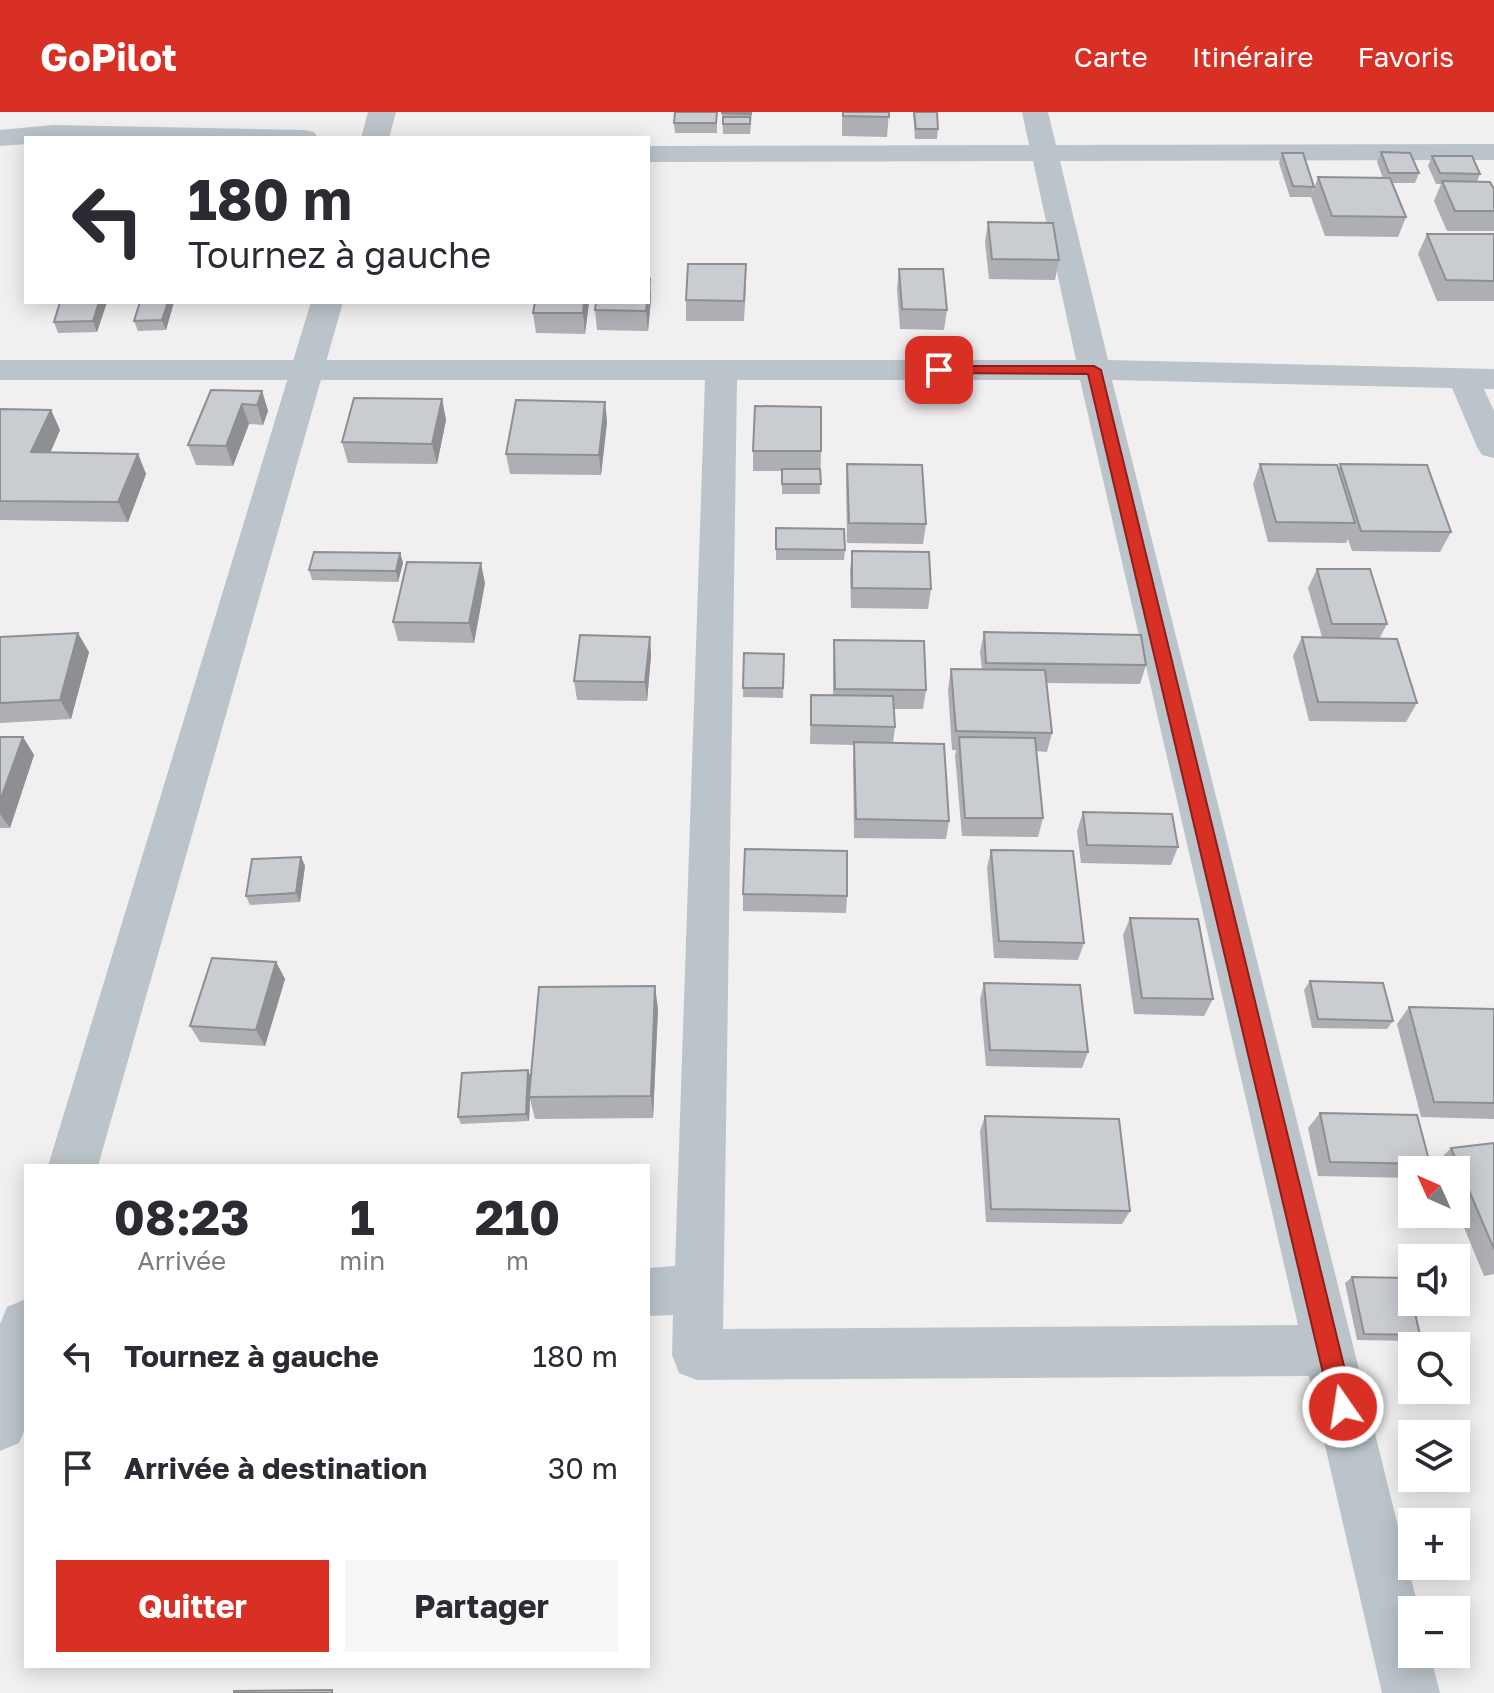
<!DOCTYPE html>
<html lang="fr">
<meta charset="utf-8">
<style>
:root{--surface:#fff;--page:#f7f7f7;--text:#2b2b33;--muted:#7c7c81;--accent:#d93025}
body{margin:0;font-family:"Golos Text",sans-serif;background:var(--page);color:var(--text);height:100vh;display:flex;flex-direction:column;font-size:30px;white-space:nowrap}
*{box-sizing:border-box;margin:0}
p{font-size:26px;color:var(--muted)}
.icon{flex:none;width:44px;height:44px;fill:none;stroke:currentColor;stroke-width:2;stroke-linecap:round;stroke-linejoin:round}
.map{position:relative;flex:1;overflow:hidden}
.drawer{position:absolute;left:24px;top:1052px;width:626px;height:504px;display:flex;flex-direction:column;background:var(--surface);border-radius:0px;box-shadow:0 4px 20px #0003}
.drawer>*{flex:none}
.top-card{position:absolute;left:24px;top:24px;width:626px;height:168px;border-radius:0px;box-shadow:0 4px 20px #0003;background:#fff;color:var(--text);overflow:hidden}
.needle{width:52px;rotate:315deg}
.tools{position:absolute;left:1398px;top:1044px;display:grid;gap:16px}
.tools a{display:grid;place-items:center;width:72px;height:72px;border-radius:0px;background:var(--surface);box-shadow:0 4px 20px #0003;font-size:40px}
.pin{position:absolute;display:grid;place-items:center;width:68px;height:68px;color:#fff;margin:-34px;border-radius:16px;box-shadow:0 4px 12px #0006}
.me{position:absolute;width:88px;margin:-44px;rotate:347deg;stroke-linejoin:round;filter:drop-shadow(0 0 6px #0008)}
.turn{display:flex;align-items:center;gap:28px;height:168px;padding:0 32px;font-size:36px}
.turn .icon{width:104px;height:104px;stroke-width:2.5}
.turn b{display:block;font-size:56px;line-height:68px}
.eta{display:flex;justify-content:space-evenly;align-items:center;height:136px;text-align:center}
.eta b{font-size:48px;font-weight:700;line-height:56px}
.cta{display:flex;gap:16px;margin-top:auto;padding:16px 32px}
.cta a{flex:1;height:92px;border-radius:0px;background:var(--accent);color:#fff;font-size:32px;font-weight:700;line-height:92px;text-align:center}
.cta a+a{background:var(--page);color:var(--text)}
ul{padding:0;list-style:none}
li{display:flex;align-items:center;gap:24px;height:112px;padding:0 32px}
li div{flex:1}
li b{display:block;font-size:30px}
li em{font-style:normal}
header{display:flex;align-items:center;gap:48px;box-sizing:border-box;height:112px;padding:0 40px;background:var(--accent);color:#fff}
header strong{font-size:38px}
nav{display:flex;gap:44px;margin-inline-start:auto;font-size:28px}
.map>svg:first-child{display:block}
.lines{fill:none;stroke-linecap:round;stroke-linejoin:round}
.minor{fill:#bbc4ca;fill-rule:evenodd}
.tertiary{fill:#bbc4ca;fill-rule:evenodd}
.wall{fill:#adafb4}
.shaded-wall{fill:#8d8f92}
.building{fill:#c9ccd1;stroke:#8d8f92;stroke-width:2}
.route{fill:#d93025;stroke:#8d1f18;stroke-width:2}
</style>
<header>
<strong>GoPilot</strong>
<nav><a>Carte</a><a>Itinéraire</a><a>Favoris</a></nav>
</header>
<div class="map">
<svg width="1494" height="1581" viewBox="0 0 1494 1581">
<rect width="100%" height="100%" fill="#f1efef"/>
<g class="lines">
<!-- minor -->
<path class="minor" d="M1022 0H1048L1056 33 1494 32V48L1060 49 1108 248 1494 257V277H1484L1494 299V346L1482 343 1477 335 1452 276 1112 268 1419 1498H1412V1542H1430L1440 1581H1382L1309 1264 697 1268 679 1261 672 1243 673 1203 648 1204V1156L675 1154 705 268H0V248H1076L1033 49 648 50V34L1029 33ZM737 268H1080L1298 1213 723 1217Z
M53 13 304 18 314 20 318 26H26V32L0 34V18Z"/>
<!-- tertiary -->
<path class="tertiary" d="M368 0H396L389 26H361Z
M311 190H343L98 1054H48Z
M26 1187V1315L19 1331 0 1339V1212L7 1195Z"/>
</g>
<!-- wall -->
<path class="wall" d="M717 0V21H675L674 11Z
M722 0H752L750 22H723Z
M842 0H889L887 25 842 24Z
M913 0H937L938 17 937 27H915Z
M1381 40 1419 61 1415 71H1393L1406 105 1398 125 1325 124 1311 85 1318 65 1383 66 1377 50Z
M1282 41 1314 75 1311 85H1290L1279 51Z
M1432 44 1480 62 1477 69 1494 77V119H1447L1434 89 1441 72H1436L1428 54Z
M988 110 1059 148 1055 168 989 167 985 130Z
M1427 122H1494V189H1437L1418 142Z
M899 157 947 198 944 218 900 217 897 177Z
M650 167 651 187 648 219 597 218 595 198Z
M746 173 744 209H686V188Z
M60 190H107L97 220 58 221 54 210Z
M174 190 166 218 138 219 134 209Z
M589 190 585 222 536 221 533 201Z
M211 278 262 279 268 299 263 313 249 312 233 354 196 353 188 333Z
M442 287 446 308 437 352 348 351 342 330Z
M605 290 607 310 601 363 510 362 506 342Z
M0 297 51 298 60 318 50 341 138 342 146 362 128 410 0 408Z
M753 339H821L820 382H782V359H753Z
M847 352 926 412 923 432 847 431 846 372Z
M1260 352 1339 356 1340 352 1451 420 1440 440 1352 439 1348 427 1346 431 1268 430 1253 372Z
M776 416 845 438 844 448H776Z
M852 439 931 477 928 497 851 496 850 459Z
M400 441 403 451 398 470 312 468 309 458Z
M1317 457 1387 512 1379 527 1417 591 1406 610 1309 609 1293 544 1302 525H1322L1308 476Z
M485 471 474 531 398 529 393 510Z
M984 520 1146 553 1140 572 1046 571 1052 621 1047 640 1036 639 1043 706 1038 725 962 724 955 643 956 638H952L948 577 951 557 982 558 980 540Z
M0 525 89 540 71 607 0 611Z
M650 525 651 544 647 589 577 588 574 569Z
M834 528 926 578 923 597H894L895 615 893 631 949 709 946 727 854 726 853 649 854 633 810 632 811 583H833V547Z
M744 541 784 542 783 586 743 585Z
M0 625H23L34 643 10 716H0Z
M1083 700 1178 735 1171 753 1081 751 1077 719Z
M991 738 1084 831 1078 848 994 846 987 756Z
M301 745 305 754 300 790 250 793 246 784Z
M743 782 847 784 846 801 743 799Z
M1130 806 1213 887 1204 904 1134 902 1123 823Z
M276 850 285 867 265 934 200 930 190 914Z
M1310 869 1393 909 1387 917 1312 916 1304 878Z
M984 871 1088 940 1082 956 986 954 980 888Z
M1409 895 1494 897V1007L1421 1005 1397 912Z
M658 897 653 1006 535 1007 530 987 529 1009 461 1012 458 1005 528 958 531 966Z
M1320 1001 1430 1052 1424 1058H1412V1066L1318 1064 1308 1016Z
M985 1004 1130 1099 1122 1112 986 1110 980 1019Z
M1494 1031V1162L1484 1164 1456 1096V1058H1440L1437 1050 1451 1036Z
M1352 1165 1420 1223 1413 1229 1357 1228 1345 1171Z"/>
<!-- shaded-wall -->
<path class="shaded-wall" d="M650 167 651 187 648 219 646 199Z
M99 190H107L97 220 93 209Z
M168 190H174L166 218 162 208Z
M584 190H589L585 222 583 201Z
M262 279 268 299 263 313 257 293Z
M442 287 446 308 437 352 432 332Z
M605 290 607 310 601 363 599 343Z
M242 292 249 312 233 354 226 334Z
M51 298 60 318 42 360 31 340Z
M138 342 146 362 128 410 118 390Z
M400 441 403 451 398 470 396 459Z
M481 451 485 471 474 531 469 511Z
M78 521 89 540 71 607 60 588Z
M650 525 651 544 647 589 645 570Z
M23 625 34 643 10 716 0 702V689Z
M301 745 305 754 300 790 296 781Z
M276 850 285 867 265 934 256 918Z
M655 874 658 897 653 1006 651 984Z
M528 958 531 966 529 1009 526 1002Z"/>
<!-- building -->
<path class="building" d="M675 0H717L716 11H674Z
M722 0H751V2L722 1Z
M843 0H889V5L843 4Z
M914 0H937L938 17H916Z
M723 5H750V12H723Z
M1381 40 1410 41 1419 61H1389Z
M1282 41H1303L1314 75 1293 74Z
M1432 44H1472L1480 62 1440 61Z
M1318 65 1390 66 1406 105 1332 104Z
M1442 69 1490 70 1494 77V99H1455Z
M988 110 1053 111 1059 148 992 147Z
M1427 122H1494V169L1446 168Z
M688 152H746L744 189 686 188Z
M899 157H943L947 198 902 197Z
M648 167H650L648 186Z
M60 190H99L93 209 54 210Z
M140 190H168L162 208 134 209Z
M535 190H584L583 201H533Z
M596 190H647L646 199 595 198Z
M211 278 262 279 257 293 242 292 226 334 188 333Z
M354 286 442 287 432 332 342 330Z
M516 288 605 290 599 343 506 342Z
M755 294 821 295V339H753Z
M0 297 51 298 31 340 138 342 118 390 0 389Z
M847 352 922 353 926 412 849 411Z
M1260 352 1337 353 1355 411 1276 410Z
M1340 352 1427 353 1451 420 1361 419Z
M782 357H820L821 372H782Z
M776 416 844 417 845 438 776 437Z
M852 439 929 440 931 477 852 476Z
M314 440 400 441 396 459 309 458Z
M407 450 481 451 469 511 393 510Z
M1317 457H1370L1387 512H1332Z
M984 520 1141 523 1146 553 986 551Z
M78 521 60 588 0 591V525Z
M580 523 650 525 645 570 574 569Z
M1302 525 1397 527 1417 591 1318 590Z
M834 528 924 529 926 578 835 577Z
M744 541 784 542 783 576H743Z
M951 557 1045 558 1052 621 956 619Z
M811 583 893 584 895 615 811 613Z
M0 625H23L0 689Z
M959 625 1035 626 1043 706H965Z
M854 630 944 632 949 709 856 707Z
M1083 700 1172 702 1178 735 1087 733Z
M745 737 847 739V784L743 782Z
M991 738 1073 739 1084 831 999 829Z
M301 745 296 781 246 784 252 747Z
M1130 806 1198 807 1213 887 1142 886Z
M212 846 276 850 256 918 190 914Z
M1310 869 1383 871 1393 909 1318 907Z
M984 871 1080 873 1088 940 990 938Z
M655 874 651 984 529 985 539 875Z
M1409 895 1494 897V991L1434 990Z
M528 958 526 1002 458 1005 462 961Z
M1320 1001 1417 1003 1430 1052 1330 1050Z
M985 1004 1119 1007 1130 1099 991 1097Z
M1494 1031V1137L1451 1036Z
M1352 1165 1407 1166 1420 1223 1364 1222Z
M332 1578V1581H234V1579Z"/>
<!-- route -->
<path class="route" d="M939 254H1094L1101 258 1354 1295 1351 1303 1343 1306 1335 1303 1331 1295 1088 262 934 261 932 258Z"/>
</svg>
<div class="tools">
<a><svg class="needle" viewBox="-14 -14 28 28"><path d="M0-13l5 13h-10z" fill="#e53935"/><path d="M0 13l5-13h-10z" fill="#7c7c81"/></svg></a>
<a><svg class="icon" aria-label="sound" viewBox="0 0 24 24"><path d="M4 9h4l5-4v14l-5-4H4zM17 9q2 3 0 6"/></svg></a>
<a><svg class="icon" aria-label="search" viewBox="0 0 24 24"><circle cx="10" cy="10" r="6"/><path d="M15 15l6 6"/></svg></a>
<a><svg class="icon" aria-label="layers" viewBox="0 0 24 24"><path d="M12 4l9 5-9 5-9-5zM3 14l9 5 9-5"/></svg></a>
<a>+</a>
<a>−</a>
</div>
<div class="pin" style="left:939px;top:258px;background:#d93025"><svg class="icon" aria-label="arrive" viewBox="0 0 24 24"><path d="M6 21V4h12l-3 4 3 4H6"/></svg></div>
<svg class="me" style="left:1343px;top:1295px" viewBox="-20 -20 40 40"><circle r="17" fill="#d93025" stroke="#fff" stroke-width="3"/><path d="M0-11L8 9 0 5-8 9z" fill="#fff"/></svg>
<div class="top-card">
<div class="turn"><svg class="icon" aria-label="left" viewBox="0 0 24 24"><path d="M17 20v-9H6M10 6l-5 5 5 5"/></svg><div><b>180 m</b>Tournez à gauche</div></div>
</div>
<section class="drawer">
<div class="eta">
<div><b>08:23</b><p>Arrivée</p></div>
<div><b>1</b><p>min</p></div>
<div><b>210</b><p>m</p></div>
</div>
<ul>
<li><svg class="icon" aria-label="left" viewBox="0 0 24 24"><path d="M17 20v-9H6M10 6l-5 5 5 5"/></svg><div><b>Tournez à gauche</b></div><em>180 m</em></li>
<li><svg class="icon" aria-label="arrive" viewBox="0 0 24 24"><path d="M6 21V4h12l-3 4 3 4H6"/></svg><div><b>Arrivée à destination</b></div><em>30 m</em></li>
</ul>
<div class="cta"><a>Quitter</a><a>Partager</a></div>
</section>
</div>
